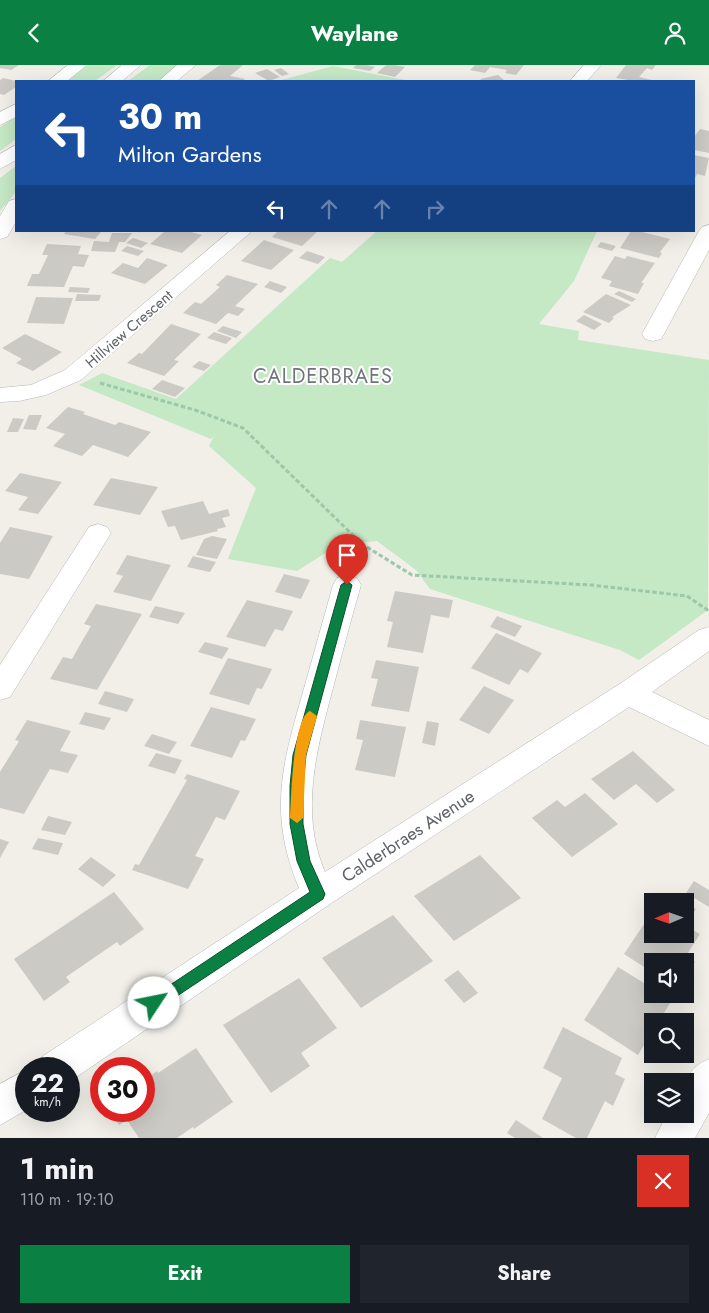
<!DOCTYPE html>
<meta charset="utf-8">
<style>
:root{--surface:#171b24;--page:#20242c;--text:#f1f3f6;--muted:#9ea1a6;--accent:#0b8043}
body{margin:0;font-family:Jost,sans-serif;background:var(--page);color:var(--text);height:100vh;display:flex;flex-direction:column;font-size:19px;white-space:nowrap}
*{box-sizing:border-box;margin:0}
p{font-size:16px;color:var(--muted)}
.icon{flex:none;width:28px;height:28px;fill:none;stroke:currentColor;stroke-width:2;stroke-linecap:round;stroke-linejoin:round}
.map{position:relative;height:1073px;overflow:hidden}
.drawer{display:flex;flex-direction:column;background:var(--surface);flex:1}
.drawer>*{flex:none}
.top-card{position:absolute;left:15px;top:15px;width:680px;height:152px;border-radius:0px;box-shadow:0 5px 20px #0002;background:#1a4fa0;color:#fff;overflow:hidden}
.needle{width:32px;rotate:268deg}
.tools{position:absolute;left:644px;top:828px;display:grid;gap:10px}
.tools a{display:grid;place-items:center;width:50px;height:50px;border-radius:0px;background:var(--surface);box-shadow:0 5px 20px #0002;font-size:25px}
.speed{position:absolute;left:15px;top:992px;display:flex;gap:10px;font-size:25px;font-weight:700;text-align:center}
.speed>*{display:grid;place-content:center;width:65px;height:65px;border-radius:50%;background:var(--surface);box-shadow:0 5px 20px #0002;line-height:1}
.speed small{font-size:12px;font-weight:400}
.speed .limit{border:8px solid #d22;background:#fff;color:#111}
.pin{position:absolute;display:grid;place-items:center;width:42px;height:42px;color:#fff;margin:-51px -21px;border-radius:50% 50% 50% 0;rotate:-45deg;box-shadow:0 0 5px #0007}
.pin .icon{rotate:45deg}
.me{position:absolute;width:55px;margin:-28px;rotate:56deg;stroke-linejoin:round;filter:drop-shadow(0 0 4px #0008)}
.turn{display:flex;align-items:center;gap:18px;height:105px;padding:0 20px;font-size:22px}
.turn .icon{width:65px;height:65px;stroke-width:2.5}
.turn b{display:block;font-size:35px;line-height:42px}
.lanes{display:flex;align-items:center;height:48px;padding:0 20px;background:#0003;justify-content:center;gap:25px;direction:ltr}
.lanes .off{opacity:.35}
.round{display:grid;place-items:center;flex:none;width:52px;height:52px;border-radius:0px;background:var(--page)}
.summary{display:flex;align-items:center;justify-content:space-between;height:85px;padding:0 20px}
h1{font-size:30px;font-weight:700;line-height:38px}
.primary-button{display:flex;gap:10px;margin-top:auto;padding:10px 20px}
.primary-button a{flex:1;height:58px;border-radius:0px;background:var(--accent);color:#fff;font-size:20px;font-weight:700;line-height:58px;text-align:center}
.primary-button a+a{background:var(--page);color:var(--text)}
header{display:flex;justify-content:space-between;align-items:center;height:65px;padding:0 20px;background:var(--accent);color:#fff;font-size:22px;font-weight:700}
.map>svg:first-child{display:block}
.green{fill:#c5e8c5}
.building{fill:#cccac5}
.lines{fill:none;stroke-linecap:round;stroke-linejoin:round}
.minor-casing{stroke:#b5b8bc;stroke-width:1}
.secondary-casing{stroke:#b6babf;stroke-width:1}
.path{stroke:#9cc7a9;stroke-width:3;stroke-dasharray:4.5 2.5;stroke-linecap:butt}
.minor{fill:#fff;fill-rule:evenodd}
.secondary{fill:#fff;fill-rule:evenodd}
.route{fill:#0b8043;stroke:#07532c}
.slow{fill:#f59e0b}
.labels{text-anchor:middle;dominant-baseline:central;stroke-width:4;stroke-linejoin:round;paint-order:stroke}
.far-street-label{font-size:15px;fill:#5f6368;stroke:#fff}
.street-label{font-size:18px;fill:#5f6368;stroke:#fff}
.quarter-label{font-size:20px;letter-spacing:1px;fill:#70757a;stroke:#fff}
</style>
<header><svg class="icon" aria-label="back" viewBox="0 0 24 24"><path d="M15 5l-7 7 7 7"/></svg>Waylane<svg class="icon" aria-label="person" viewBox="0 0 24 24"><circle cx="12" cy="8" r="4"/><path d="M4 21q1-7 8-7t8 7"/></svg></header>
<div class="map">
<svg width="709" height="1073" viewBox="0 0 709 1073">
<rect width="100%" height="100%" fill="#f1efe8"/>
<!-- green -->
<path class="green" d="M88 0H117L95 16H65Z
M150 0H179L158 16H128Z
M333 1 410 16H278Z
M16 51V74L0 86V62Z
M16 101V127L0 146V113Z
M377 166H597L574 216 539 259 579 266 578 275 709 295 708 545 639 595 620 585 430 524 416 505 377 476 338 480 297 506 228 494 256 423 209 381 214 371 211 374 79 320 102 308 176 334 330 193 342 197Z"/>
<!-- building -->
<path class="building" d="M0 0H19L11 5 0 3Z
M220 0H243L230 11 245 14 243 16H197Z
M356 0H366L375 2 370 6 353 3Z
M386 0H395L405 2 395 12 377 8Z
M475 0H524L516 10 505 8 507 5 490 2 485 8 470 5Z
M626 0H656L652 5 647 3 639 12 656 16H634L616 13Z
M281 3 289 9 282 11 274 5Z
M267 4 280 12 269 16 255 8Z
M498 10 504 15 483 16 480 14Z
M3 13 16 16V22L4 30 0 29V15Z
M700 64 709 66V88L694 85V72Z
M694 90 709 93 705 111 697 109 694 115Z
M66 166H102L95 174 64 169Z
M165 166H188L202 170 182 188 150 179Z
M278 166H318L302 181 272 172Z
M631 166H638L670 174 660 187 662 188 659 193 620 183Z
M112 168H132L125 177H119L115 187 91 186 94 176 109 177Z
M133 173 148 178 141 183 126 178Z
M264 175 294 185 271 205 241 196Z
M601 177 616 181 612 186 597 182Z
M47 179 81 181 78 189 89 190 84 202 73 201 64 222 27 221 32 209H39L48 190H42Z
M127 181 144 186 138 191 121 186Z
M307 186 325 192 318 199 299 193Z
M615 191 625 194 627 191 655 198 641 218H644L638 229 609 221 612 216 601 213Z
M147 193 168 200 145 219 111 208 123 198 138 203Z
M227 210 258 219 235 241 245 244 238 251 228 248 216 259 183 248 195 237 201 239 220 222 216 220Z
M270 216 287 222 281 228 264 222Z
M70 222 90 223 88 228 68 227Z
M619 226 636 234 632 237 614 229Z
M77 229 101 230 99 236H75Z
M606 229 631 240 612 252 614 253 609 258 583 247Z
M36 232 73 233 64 259 27 258Z
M584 250 602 259 594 265 576 256Z
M171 259 201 269 174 295 179 296 164 311 127 298 139 288 142 289Z
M223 261 242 267 236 273 217 266Z
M214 267 232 273 226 279 207 273Z
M25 269 62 287 33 306 16 298 22 294 2 283Z
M199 296 211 300 204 306 192 302Z
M162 315 185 323 175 332 152 324Z
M68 342 85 347 83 349 115 360 119 357 151 367 128 392 93 380 82 391 53 381 65 369 46 363Z
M29 350H42L36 365 23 364Z
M13 353 24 354 18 367H7Z
M20 408 62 417 38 449 18 445 28 432 5 426Z
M111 413 158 422 140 450 93 440Z
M203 436 209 449 228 444 230 451 222 453 226 462 217 464 218 466 181 475 175 461 168 462 161 446Z
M10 462 53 471 29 514 0 509V478Z
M212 471 227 474 217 494 196 490 204 474Z
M127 490 171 500 151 536 113 527 123 511 116 509Z
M193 491 216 497 210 507 187 502Z
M284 509 310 515 301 534 275 527Z
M395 526 453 535 449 553 431 550 423 588 387 582 393 557 387 556Z
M247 535 293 546 283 566 275 564 265 582 226 572Z
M96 539 142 549 97 625 50 614 63 592 72 594 81 578 91 561 84 559Z
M155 541 185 548 178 559 149 552Z
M497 551 522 561 515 572 490 562Z
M496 568 542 588 528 608 520 604 509 620 471 603Z
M205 577 229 583 222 594 198 587Z
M228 593 272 604 262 624 257 623 249 640 209 629Z
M376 595 419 602 409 647 371 641 378 614 371 613Z
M484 621 514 635 489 669 459 655Z
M105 626 134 634 127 647 98 639Z
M211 642 256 654 245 676 241 675 232 693 190 681Z
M85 647 111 653 104 665 79 659Z
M27 655 71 666 60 686 78 690 68 708 50 704 24 749 0 743V707L19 676 15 675Z
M360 655 406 662 395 712 355 705 363 675 356 674Z
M427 656 439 658 435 681 422 678Z
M152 669 177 677 169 689 144 681Z
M633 686 675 725 657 738 636 719 614 735 591 714Z
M156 688 182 695 175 709 148 701Z
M187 709 240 726 225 755 216 752 205 773 195 791 204 794 188 824 132 805 135 799 139 800 187 715 184 714Z
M585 728 618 759 572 792 532 753 557 735 565 742Z
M48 751 72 757 65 770 41 765Z
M38 773 63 778 58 790 32 784Z
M0 774 9 777 0 793Z
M480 790 521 833 454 876 414 831Z
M91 792 116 810 103 822 78 804Z
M694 816 709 825V842L686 828Z
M114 827 144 864 120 881 117 877 66 912 70 917 44 936 14 894Z
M671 829 682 836H666Z
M685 838 696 844 685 861 700 869 686 891 695 897 685 913V896H652V907L624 889 652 847V869H685Z
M393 850 433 896 361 943 322 893Z
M618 902 652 923V929H662L672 935 659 956H652V967L638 990 584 955Z
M458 905 478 928 464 938 444 915Z
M299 913 337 963 301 988 310 1001 271 1028 223 960Z
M563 962 622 993 615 1009 625 1014 613 1041 605 1036 587 1073H576L542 1054 562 1013 543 1003Z
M196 983 233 1037 194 1064 193 1062 177 1073H139L127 1055 119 1060 110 1046H144V1015L157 1006 158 1008Z
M516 1055 543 1073H515L507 1068Z"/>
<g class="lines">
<!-- minor casing -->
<g class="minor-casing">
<path id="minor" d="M68 0H87L67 16H48Z
M177 0H196L177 16H159Z
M584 0H601L587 16H570Z
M16 39V52L0 60V47Z
M16 134V157L7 172 0 174V151L9 136Z
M709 160V185L664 269 661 274 653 276 645 274 642 269 699 166 702 162Z
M230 166H252L81 315 46 330 19 336 0 337V323L31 320 65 305Z
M98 459 107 462 111 468 10 632 0 635V600L89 462Z
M347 510 357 513 361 520C351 554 342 589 333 623 317 683 299 747 325 807L618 620 699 565 709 562V586L652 627 709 655V681L629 642 330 839 69 1017V1004H38L43 991 299 823C268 749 282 700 303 627 313 591 323 556 333 520L337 513Z
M709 994V1048L695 1073H655L667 1049H685C685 1023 682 1005 709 994Z
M26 1005V1045L0 1060V1019Z"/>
</g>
<!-- secondary casing -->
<g class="secondary-casing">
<path id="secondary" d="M122 0H141L122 16H103Z
M16 80V95L0 104V89Z"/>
</g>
<!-- path -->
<path class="path" d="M100 318 195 345 243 363 362 479 412 510 591 520 687 531 709 546"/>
<!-- minor -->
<use href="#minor" class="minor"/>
<!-- secondary -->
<use href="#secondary" class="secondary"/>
</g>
<!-- route -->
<path class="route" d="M347 516 352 520 306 690 303 721V759L310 796 325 829 323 834 159 943 154 945 149 943 147 938 149 934 310 827 297 796 290 759V721L293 690 341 520Z"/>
<!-- slow -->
<path class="slow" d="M310 646 317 651 306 690 303 753 297 758 290 753C291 735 293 652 310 646Z"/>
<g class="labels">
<!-- far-street labels -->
<g class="far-street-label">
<text transform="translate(129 264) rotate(-41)">Hillview Crescent</text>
</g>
<!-- street labels -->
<g class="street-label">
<text transform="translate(408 771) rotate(-33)">Calderbraes Avenue</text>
</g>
<!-- quarter labels -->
<g class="quarter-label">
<text x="323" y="311">CALDERBRAES</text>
</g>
</g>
</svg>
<div class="tools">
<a><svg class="needle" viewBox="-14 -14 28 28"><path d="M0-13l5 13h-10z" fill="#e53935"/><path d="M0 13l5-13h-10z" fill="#9ea1a6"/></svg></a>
<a><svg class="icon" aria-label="sound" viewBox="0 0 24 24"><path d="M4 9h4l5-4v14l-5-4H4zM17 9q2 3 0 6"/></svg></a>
<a><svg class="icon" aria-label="search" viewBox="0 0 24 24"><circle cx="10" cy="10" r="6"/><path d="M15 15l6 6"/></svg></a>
<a><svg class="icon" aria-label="layers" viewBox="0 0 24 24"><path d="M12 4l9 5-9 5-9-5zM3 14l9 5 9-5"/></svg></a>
</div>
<div class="speed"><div>22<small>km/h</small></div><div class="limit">30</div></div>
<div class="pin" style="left:347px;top:520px;background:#d93025"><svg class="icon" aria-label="arrive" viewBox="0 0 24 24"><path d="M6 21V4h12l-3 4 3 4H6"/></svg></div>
<svg class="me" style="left:154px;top:938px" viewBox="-20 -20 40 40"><circle r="19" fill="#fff"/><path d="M0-13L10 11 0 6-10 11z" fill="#0b8043"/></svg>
<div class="top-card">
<div class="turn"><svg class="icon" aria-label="left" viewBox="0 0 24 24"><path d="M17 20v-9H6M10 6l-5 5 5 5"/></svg><div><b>30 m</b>Milton Gardens</div></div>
<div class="lanes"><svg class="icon" aria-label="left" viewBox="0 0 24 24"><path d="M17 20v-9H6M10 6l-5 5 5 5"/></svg><svg class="icon off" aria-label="ahead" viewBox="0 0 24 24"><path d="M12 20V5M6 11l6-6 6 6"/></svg><svg class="icon off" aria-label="ahead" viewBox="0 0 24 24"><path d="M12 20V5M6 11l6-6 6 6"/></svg><svg class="icon off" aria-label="right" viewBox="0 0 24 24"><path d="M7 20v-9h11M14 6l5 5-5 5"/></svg></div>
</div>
</div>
<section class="drawer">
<div class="summary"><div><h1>1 min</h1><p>110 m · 19:10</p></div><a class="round" style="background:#d93025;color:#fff"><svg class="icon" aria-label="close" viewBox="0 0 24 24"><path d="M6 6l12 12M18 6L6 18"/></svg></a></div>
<div class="primary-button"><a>Exit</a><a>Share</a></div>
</section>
